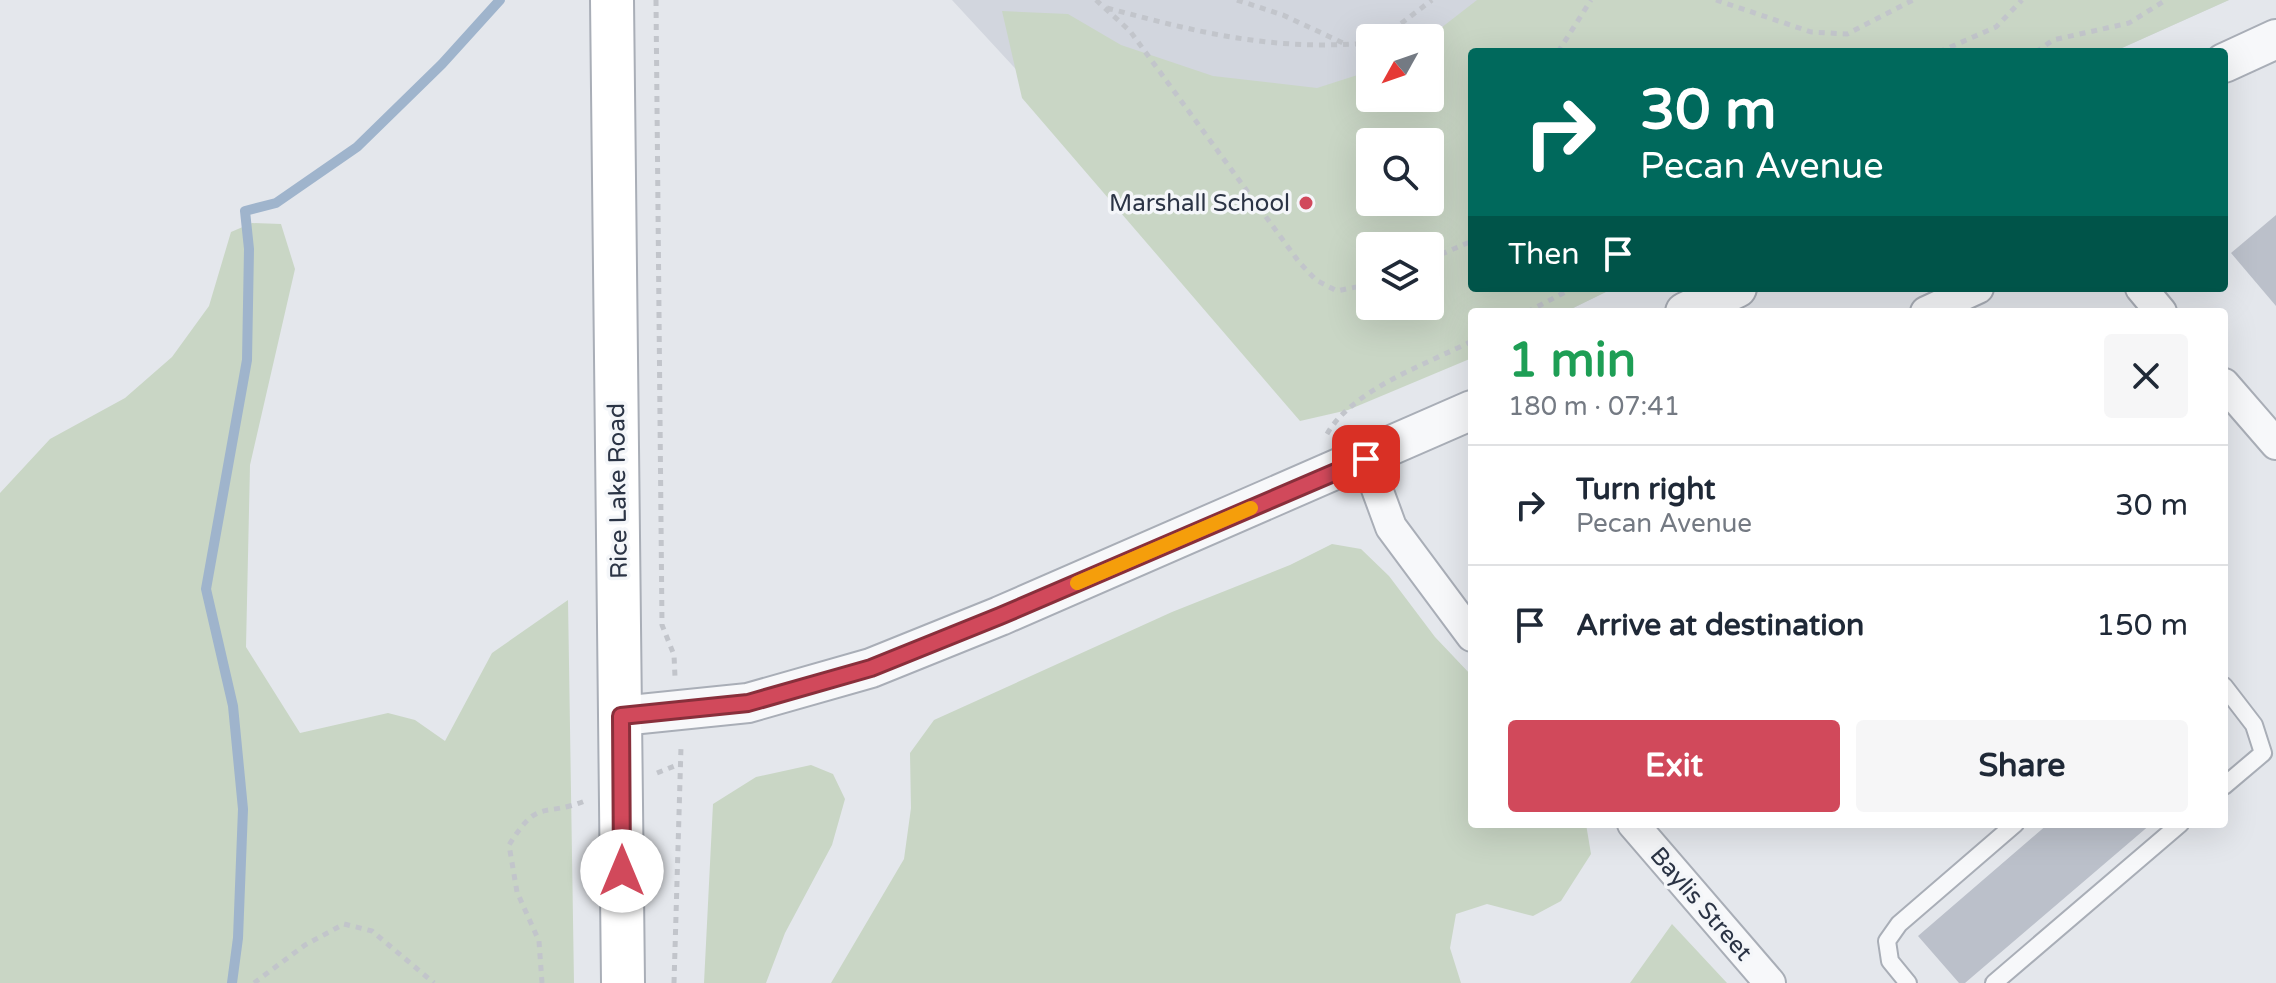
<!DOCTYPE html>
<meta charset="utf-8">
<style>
:root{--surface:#fff;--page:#f6f6f7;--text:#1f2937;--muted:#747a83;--line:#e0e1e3;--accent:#d1495b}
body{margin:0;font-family:"Varela Round",sans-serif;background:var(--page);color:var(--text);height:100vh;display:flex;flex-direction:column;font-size:30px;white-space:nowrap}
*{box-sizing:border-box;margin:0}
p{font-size:26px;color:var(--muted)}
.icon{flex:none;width:44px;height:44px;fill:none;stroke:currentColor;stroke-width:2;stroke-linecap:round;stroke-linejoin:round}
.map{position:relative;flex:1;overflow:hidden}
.panel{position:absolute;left:1468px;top:308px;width:760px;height:520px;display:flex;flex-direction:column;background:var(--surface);border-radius:8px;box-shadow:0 8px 32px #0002}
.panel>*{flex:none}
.banner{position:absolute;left:1468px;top:48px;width:760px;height:244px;border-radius:8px;box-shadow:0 8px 32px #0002;background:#00695c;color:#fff;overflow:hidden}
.needle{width:52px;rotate:230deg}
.buttons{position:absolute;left:1356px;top:24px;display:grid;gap:16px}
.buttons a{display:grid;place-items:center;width:88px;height:88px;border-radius:8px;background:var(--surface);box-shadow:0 8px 32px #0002;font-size:40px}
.pin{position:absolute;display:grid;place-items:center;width:68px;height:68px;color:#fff;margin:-34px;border-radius:16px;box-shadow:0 4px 12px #0006}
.me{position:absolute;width:88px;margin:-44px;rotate:0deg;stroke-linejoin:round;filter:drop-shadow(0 0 6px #0008)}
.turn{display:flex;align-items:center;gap:28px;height:168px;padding:0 40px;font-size:36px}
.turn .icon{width:104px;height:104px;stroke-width:2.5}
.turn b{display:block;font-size:56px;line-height:68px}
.then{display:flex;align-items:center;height:76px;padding:0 40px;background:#0003;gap:16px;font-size:30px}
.round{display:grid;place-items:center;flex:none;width:84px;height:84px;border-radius:8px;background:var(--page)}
.overview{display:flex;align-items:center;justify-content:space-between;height:136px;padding:0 40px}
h1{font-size:48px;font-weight:700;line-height:60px;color:#1e9e55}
.primary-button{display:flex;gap:16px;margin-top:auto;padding:16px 40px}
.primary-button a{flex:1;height:92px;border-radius:8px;background:var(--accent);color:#fff;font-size:32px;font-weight:700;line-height:92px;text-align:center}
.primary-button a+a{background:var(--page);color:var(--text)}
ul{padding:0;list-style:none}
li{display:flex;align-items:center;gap:24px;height:120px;padding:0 40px;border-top:2px solid var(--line)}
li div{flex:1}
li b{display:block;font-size:30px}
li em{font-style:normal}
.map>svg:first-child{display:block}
.built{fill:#d2d6de;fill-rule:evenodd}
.green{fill:#c9d6c5;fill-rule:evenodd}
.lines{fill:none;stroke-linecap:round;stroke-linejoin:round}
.stream{stroke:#9fb4cc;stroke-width:10}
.building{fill:#bbc0ca}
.service-casing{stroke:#a9aeb7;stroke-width:20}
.minor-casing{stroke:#a9aeb7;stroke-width:34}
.tertiary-casing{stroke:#a9aeb7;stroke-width:42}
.secondary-casing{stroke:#a9aeb7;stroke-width:46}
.path{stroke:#c2c5cb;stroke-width:5;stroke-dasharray:6 6;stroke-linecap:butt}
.service{stroke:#f7f8fa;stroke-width:16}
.minor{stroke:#f7f8fa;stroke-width:30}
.tertiary{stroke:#f7f8fa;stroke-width:38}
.secondary{stroke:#fff;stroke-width:42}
.route-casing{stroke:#882f3b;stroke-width:20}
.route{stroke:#d1495b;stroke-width:14}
.slow{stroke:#f59e0b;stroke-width:14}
.poi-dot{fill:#d1495b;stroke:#f4f6f9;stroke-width:3}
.labels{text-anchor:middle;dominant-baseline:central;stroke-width:7;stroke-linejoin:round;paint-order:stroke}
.poi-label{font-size:24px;fill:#2b3445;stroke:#f4f6f9;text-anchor:end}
.street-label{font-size:24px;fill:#2b3445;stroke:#f4f6f9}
</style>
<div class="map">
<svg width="2276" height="983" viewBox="0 0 2276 983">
<rect width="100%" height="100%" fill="#e4e7ec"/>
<!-- built -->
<path class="built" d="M952 0H2229L2113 52H1472V288H1614L1565 312H1472V358L1140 204ZM1370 38H1430V98H1370ZM1370 142H1430V202H1370ZM1370 246H1430V306H1370Z"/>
<!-- green -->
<path class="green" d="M1477 0H2229L2113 52H1472V288H1614L1565 312H1472V358L1348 410 1300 421 1022 98 1002 11 1068 14 1121 45 1213 76 1317 88 1370 71V98H1430L1428 38ZM1430 142V202H1370V142ZM1370 246H1430V306H1370Z
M252 223 281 224 295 269 250 465 246 647 300 733 388 713 415 720 445 741 492 653 568 600 574 983H0V493L50 439 125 398 172 357 209 306 231 232Z
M1332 544 1361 549 1389 576 1435 637 1472 676V824H1586L1591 854 1561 901 1533 916 1487 904 1456 914 1450 948 1461 983H831L904 859 911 808 910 753 934 720 1172 612 1290 565Z
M811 765 833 774 845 799 832 845 785 933 766 983H704L713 804 756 777Z
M1672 924 1727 983H1630Z"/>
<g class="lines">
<!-- stream -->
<path class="stream" d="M232 983 238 938 243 809 233 706 206 589 247 360 249 249 245 211 276 203 357 147 442 64 500 0"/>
</g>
<!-- building -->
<path class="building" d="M2276 215V306L2231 253Z
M2048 824H2151L1965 983H1959L1918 936Z"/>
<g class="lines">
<!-- service casing -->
<g class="service-casing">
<path id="service" d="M2224 686 2254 725 2263 753 2224 786
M1908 983 1890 961 1887 941 1899 924 2015 824
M1994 983 2180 824"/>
</g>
<!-- minor casing -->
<g class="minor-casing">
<path id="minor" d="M2141 288 2161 312
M1926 312 1978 288
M2224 384 2276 444
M1366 459 1391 527 1472 636
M1633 824 1770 983"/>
</g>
<!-- tertiary casing -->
<g class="tertiary-casing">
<path id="tertiary" d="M2224 63 2276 39
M1685 312 1737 288
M621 716 748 703 871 668 1000 616 1472 410"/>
</g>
<!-- secondary casing -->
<g class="secondary-casing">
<path id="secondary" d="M612 0 623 983"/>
</g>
<!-- path -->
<path class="path" d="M656 0 662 625 674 655 675 677
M1096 0 1130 31 1299 262 1316 280 1337 291 1370 284
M1237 0 1283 15 1343 43
M1716 0 1811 32 1847 34 1913 0
M1107 8C1201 33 1271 51 1370 43
M1382 38 1432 0
M1558 52 1591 0
M1939 52 1996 27 2022 0
M2036 52 2053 40 2129 23 2166 0
M1430 259 1472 241
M1527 312 1573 288
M1327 434C1353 389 1427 364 1472 341
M657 773 682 763
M254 983 305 945 344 924 372 931 434 983
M542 983 539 941 517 892 509 845C539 797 542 818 585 801
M674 983 681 747"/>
<!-- service -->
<use href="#service" class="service"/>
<!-- minor -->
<use href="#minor" class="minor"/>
<!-- tertiary -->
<use href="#tertiary" class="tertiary"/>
<!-- secondary -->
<use href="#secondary" class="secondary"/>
</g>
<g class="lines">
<!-- route casing -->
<g class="route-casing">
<path id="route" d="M622 871 621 716 748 703 871 668 1000 616 1366 459"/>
</g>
<!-- route -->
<use href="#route" class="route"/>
<!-- slow -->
<path class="slow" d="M1077 583 1251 508"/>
</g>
<!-- markers -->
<circle class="poi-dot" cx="1306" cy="203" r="8"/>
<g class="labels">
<!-- poi labels -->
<g class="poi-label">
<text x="1290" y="203">Marshall School</text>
</g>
<!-- street labels -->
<g class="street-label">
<text transform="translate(618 491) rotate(-91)">Rice Lake Road</text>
<text transform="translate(1701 904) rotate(49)">Baylis Street</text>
</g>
</g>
</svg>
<div class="buttons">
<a><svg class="needle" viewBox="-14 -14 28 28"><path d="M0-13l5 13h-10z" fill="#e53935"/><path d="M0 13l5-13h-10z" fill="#747a83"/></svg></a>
<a><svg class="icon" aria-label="search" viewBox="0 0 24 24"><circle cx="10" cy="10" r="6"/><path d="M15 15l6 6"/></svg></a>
<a><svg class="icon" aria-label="layers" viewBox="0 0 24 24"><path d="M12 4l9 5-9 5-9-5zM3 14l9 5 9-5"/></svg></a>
</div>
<div class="pin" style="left:1366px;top:459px;background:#d93025"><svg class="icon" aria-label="arrive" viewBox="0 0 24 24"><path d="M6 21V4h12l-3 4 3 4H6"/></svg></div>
<svg class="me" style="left:622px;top:871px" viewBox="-20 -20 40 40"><circle r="19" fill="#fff"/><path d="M0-13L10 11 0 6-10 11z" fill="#d1495b"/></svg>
<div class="banner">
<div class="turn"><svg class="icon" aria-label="right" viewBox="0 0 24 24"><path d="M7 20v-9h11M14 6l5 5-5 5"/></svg><div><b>30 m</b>Pecan Avenue</div></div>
<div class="then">Then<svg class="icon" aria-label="arrive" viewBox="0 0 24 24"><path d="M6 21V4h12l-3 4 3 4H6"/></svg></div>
</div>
<section class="panel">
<div class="overview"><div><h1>1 min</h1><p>180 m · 07:41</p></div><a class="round"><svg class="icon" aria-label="close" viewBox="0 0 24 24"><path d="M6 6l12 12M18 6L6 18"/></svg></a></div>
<ul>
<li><svg class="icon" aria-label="right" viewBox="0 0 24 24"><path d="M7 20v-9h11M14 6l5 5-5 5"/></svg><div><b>Turn right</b><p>Pecan Avenue</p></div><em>30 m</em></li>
<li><svg class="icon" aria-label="arrive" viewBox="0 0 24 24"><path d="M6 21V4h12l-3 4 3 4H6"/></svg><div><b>Arrive at destination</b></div><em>150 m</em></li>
</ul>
<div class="primary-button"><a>Exit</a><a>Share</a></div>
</section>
</div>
